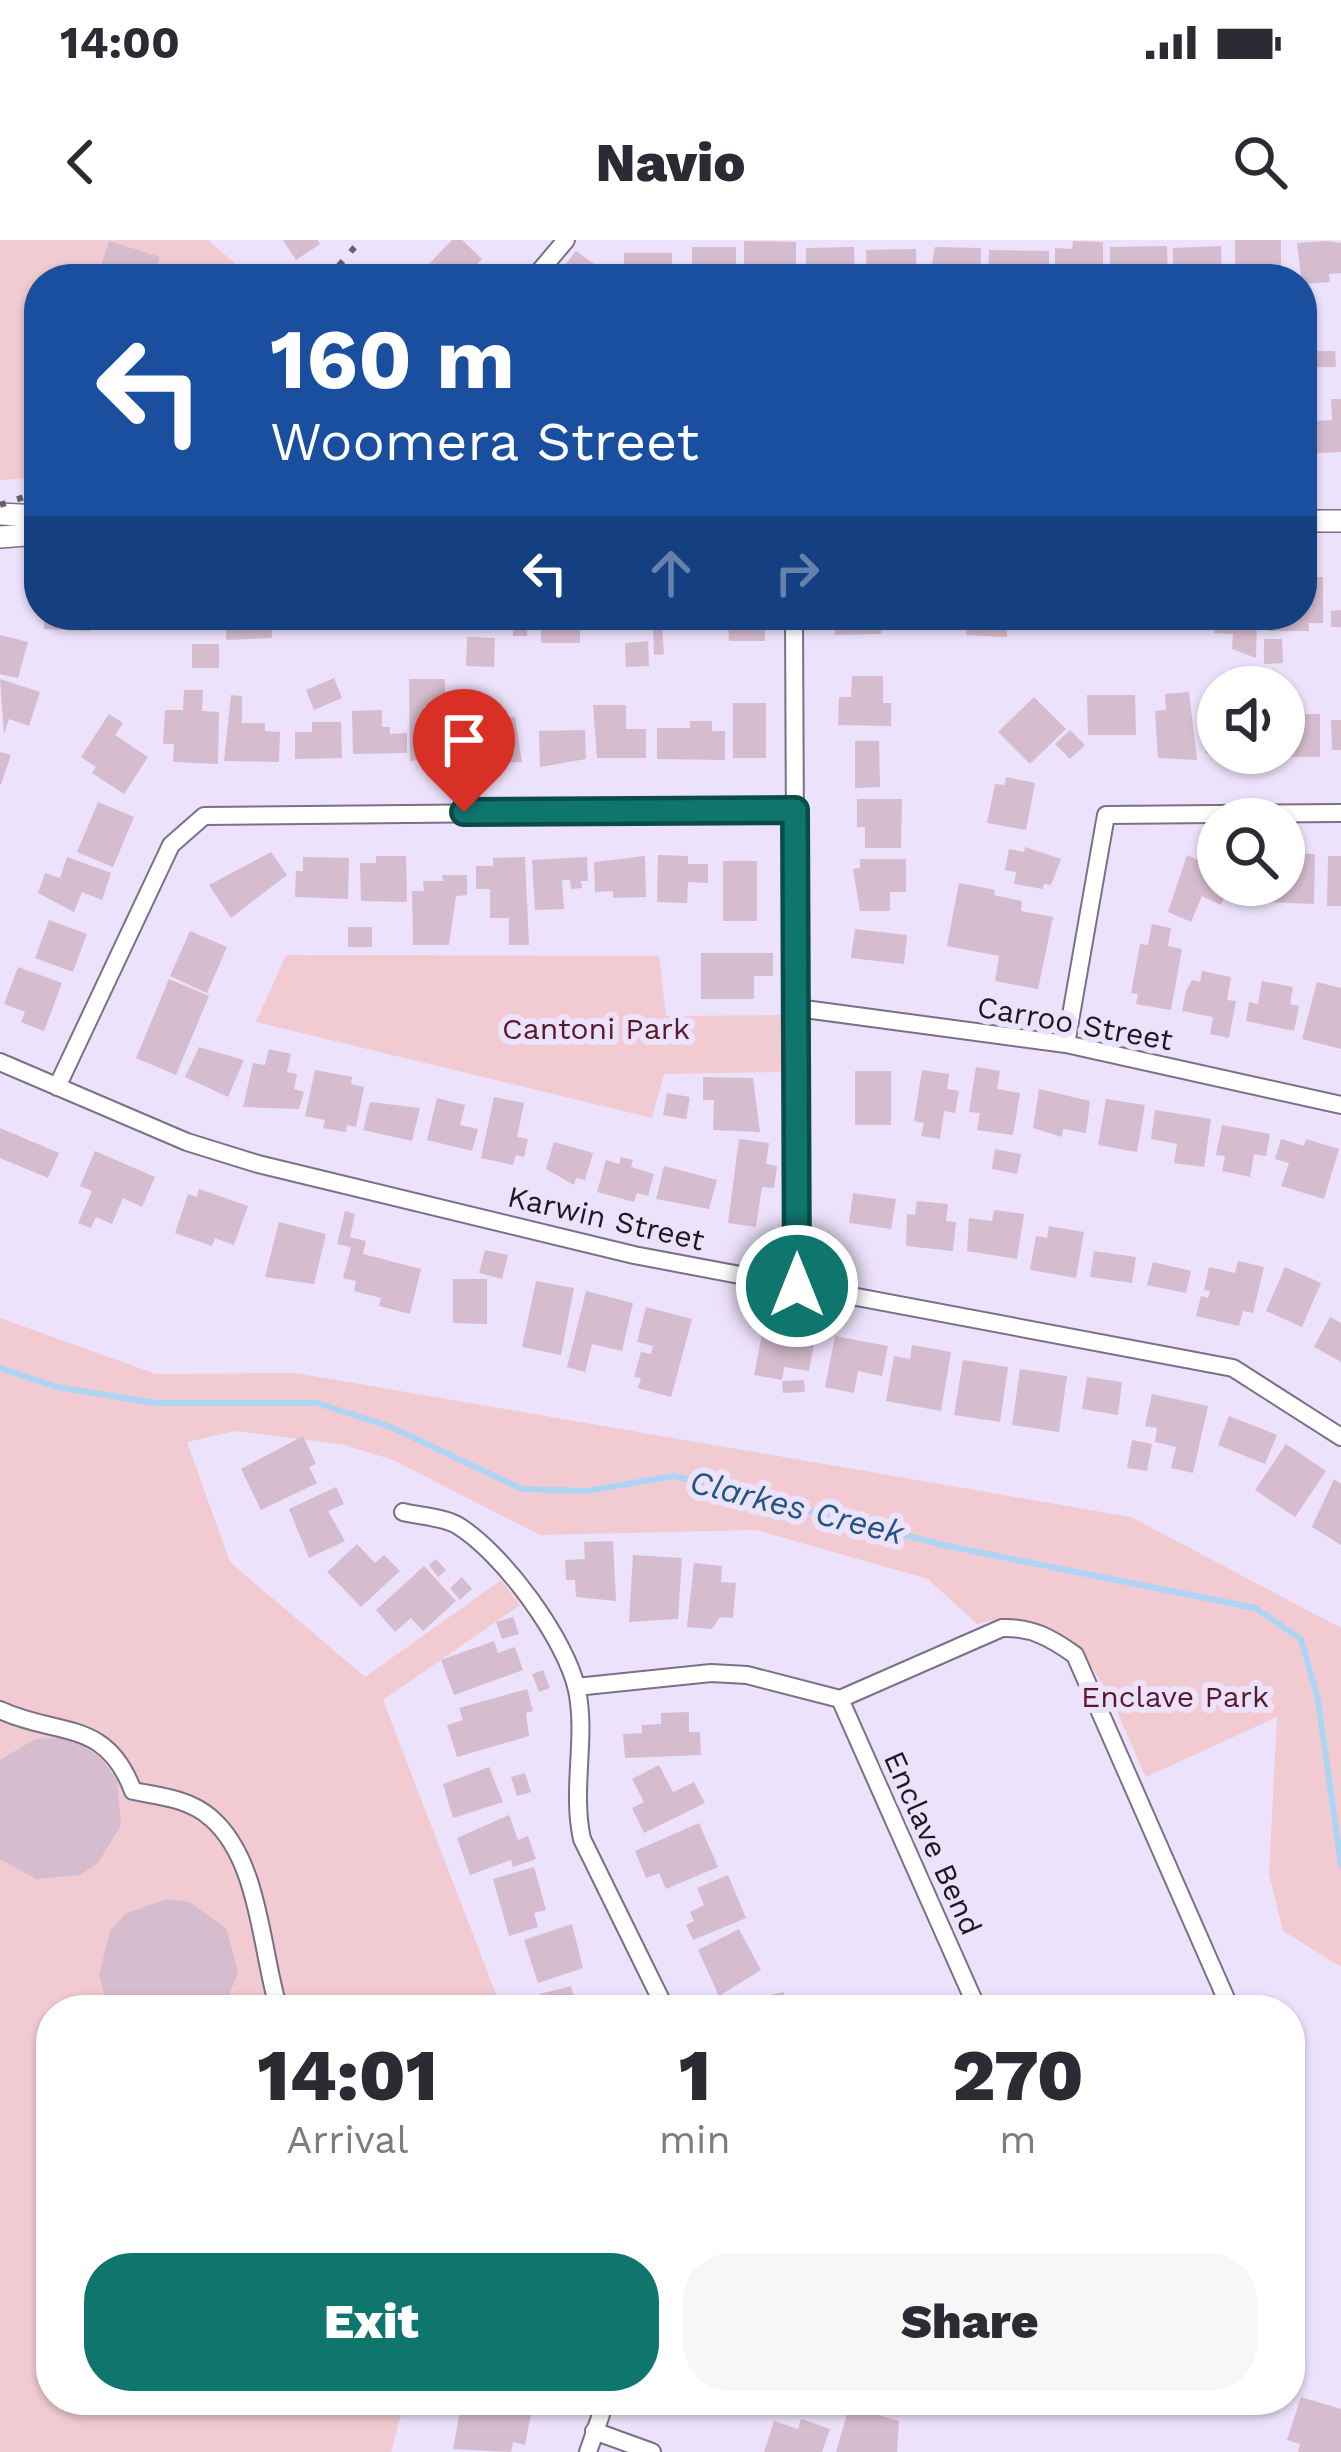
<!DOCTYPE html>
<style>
:root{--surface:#fff;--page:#f7f7f7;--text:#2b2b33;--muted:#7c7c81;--accent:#0f766e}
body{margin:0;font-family:"Work Sans",sans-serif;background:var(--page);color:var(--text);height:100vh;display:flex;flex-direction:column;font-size:45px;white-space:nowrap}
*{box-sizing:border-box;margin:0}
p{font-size:39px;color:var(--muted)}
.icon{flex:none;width:66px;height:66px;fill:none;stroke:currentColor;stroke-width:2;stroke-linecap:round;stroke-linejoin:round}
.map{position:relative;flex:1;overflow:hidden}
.details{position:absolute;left:36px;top:1755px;width:1269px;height:420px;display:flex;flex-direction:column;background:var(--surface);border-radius:48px;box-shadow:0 3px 9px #0004}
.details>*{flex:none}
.hud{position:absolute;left:24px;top:24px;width:1293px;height:366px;border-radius:48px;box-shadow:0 3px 9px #0004;background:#1a4fa0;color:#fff;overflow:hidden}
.controls{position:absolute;left:1197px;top:426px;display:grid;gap:24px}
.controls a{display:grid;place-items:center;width:108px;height:108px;border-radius:50%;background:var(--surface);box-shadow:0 3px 9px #0004;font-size:60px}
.pin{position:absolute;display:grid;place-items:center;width:102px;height:102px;color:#fff;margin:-123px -51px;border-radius:50% 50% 50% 0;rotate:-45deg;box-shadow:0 0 12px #0007}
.pin .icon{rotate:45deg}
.me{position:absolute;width:132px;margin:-66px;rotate:0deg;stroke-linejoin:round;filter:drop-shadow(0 0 9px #0008)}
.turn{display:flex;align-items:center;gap:42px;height:252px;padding:0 48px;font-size:54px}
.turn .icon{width:156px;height:156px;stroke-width:2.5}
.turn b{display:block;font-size:84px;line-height:102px}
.lanes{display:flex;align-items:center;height:114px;padding:0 48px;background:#0003;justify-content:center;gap:60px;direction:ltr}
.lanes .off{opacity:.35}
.eta{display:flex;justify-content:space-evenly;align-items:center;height:204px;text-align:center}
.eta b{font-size:72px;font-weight:800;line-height:84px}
.button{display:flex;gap:24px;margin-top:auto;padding:24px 48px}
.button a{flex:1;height:138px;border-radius:48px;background:var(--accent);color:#fff;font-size:48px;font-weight:800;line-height:138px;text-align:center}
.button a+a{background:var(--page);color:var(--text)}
.status{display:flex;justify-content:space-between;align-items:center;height:84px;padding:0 60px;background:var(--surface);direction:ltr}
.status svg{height:33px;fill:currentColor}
header{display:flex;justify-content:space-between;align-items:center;height:156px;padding:0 48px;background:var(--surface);font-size:54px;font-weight:800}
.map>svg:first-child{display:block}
.green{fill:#f1cbd1}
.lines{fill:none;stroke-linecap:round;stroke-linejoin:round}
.stream{stroke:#aed4f4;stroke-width:6}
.building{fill:#d5bcce}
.minor-casing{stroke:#7b7087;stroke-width:20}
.tertiary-casing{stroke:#7b7087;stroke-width:24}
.minor{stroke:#fff;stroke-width:16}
.tertiary{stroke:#fff;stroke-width:21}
.rail{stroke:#655e6d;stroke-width:6;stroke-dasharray:6 12;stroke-linecap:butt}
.route-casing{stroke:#0a4d48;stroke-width:30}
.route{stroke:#0f766e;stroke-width:21}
.labels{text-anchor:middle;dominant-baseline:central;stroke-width:12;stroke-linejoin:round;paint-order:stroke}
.street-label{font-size:30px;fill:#1d1922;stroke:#ede2fb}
.park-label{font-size:30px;fill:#581b2b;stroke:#ede2fb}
.water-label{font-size:33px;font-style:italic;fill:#205782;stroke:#ede2fb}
</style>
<div class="status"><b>14:00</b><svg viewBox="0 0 49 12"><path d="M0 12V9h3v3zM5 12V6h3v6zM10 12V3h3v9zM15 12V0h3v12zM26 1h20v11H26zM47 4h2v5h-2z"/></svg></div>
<header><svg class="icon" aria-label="back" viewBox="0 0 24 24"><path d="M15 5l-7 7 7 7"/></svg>Navio<svg class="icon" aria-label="search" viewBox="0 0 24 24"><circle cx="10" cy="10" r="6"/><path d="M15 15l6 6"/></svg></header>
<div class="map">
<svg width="1341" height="2212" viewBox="0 0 1341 2212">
<rect width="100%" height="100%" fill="#ede2fb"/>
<!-- green -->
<path class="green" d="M0 0H208L253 39H39V237L0 240Z
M286 715 659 716 666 776 784 775 786 832 664 834 652 878 256 782Z
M0 1078 156 1134 296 1133 1131 1277 1341 1388V1727L1283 1691 1269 1634 1277 1477 1146 1537C1112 1464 1081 1354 977 1384L928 1339 756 1290 540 1295 393 1220 345 1205 236 1191 187 1202 230 1322 365 1437 501 1340 520 1365 383 1460 502 1770H51V2160H405L391 2212H0Z"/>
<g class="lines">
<!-- stream -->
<path class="stream" d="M0 1128 57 1147 155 1163H317L391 1187 522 1249 587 1251 674 1236 943 1305 1255 1368 1301 1399 1318 1460 1341 1625"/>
</g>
<!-- building -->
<path class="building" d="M283 0H317L320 4 296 20Z
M452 0H462L482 19 463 39H437L425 28Z
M1235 0H1281V28H1264V39H1235Z
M109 1 160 17 153 39H97Z
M744 1 796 2V39H744Z
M1073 1 1103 2V39H1055V8L1072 9Z
M1326 1 1341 3V33L1329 34 1330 42 1302 44 1297 3Z
M1167 6 1168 39 1110 35V7Z
M1221 6 1222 39H1173V8Z
M692 7H736V38H692Z
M854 7 855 39 806 36V8Z
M935 7 981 8V39H929Z
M916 9 917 39H867L866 10Z
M989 10 1049 11V39H988Z
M576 11 615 39H584L565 25Z
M624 13H672V39H624Z
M1309 111H1335L1336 127H1309Z
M1331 159H1341V212L1315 213 1314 181 1332 180Z
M1302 337H1323V383H1309V391H1269V375H1302Z
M1341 370V387H1331V371Z
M45 375H90V391L44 389Z
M108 375H158V384H108Z
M168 375H226V379L168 381Z
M226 375H271L272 398 226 400Z
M370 375H404V384H371Z
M412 375H460V388L412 387Z
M513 375H528L527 396H513Z
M541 375H580V403H541Z
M592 375H644V385H592Z
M690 375H712V385H691Z
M728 375H765V401H729Z
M835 375H881V394L835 395Z
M904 375H954V387H904Z
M967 375H1007V397L966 395Z
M1033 375H1052V386H1033Z
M1088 375H1135V389L1088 390Z
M1215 375H1257L1256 418 1232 409 1233 394 1214 393Z
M653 387H662L664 414 654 415Z
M0 395 28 402 18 438 0 434Z
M467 397 495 398 494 427 466 426Z
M1264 399H1282L1283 423 1264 424Z
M648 401 649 426 626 427 625 403Z
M192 404H219V428H192Z
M852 436H883V463H891V486L838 485 839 457H851Z
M334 438 342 458 314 470 306 450Z
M0 439 40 452 29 486 9 479 4 494Z
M409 439H445V466H424V475L447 474 448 491H464L465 515 410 521Z
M184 450H203L202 471 219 472 218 524 173 522 174 504H163L165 470H183Z
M1189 452 1197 520 1158 518 1155 471 1166 470 1165 454Z
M231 455 242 456V483H265V491L280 492 279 522 224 521Z
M1087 455H1135L1136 495H1088Z
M1034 457 1066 489 1030 524 998 492Z
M733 463H766V518H733Z
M593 465H626V489H646V518H597Z
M382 470V487H390V494L407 493V513L353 514 352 471Z
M109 474 123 483 115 495 148 517 124 554 92 533 96 527 81 517Z
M1284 474H1320V517H1274L1284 513Z
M515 477 522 522 472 523 470 479Z
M1331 480H1341V510H1332Z
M690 481H712V491H725V520L657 519V488H690Z
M312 482H341L342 518 295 519V492H312Z
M1205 484H1218V512L1206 513Z
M585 490 586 519 540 527 539 491Z
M1070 490 1085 505 1070 519 1055 504Z
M855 501H879L880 547 855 548Z
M0 512 11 515 1 544H0Z
M1227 513H1260V519L1228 520Z
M1006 537 1035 543 1026 590 987 583 995 544 1005 545Z
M857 559H902L901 608H865V587H857Z
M98 562 134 577 113 627 77 612Z
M1025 607 1061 619 1051 645 1044 644 1043 649 1014 644 1016 632 1005 630 1009 609 1024 612Z
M271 612 287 635 231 678 209 645Z
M1284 613 1315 614 1314 664 1267 662V645H1284Z
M658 615 688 616V624H708V643L688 642 687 663 657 662Z
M1187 615 1218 629V645H1229L1221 665 1202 656 1191 682 1168 672Z
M376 616H406L407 662 361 661 360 623H376Z
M645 616 646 657 613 658V651L595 652 594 622Z
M1328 616H1341V666H1327Z
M67 617 111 633 102 660 82 652 74 672 38 653 45 633 60 638Z
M303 617 349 618 348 659 295 657 296 631H303Z
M525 617 529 705H509V678H490V649H476V626H493V618Z
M587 617 588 641H581L582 648 571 649 570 640H562L564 669 535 670 532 620Z
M860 619H906V652H890V671H860L853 629 860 628Z
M723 621H757V681H723Z
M442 635H467V655L456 656 449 705H413L412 651H424L423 641H443Z
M959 643 995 650 994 655 1022 661 1021 671 1053 677 1038 749 995 741 999 716 947 706Z
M49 680 87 694 73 732 35 718Z
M1152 684 1171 688 1168 706 1182 709 1171 770 1136 764 1138 754 1131 753 1140 704 1148 705Z
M348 687H372V707H348Z
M855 689 907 695 904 724 851 718Z
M190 691 227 707 207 753 170 736Z
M701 713H773V736H754V759H701Z
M18 727 62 743 44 791 21 782 25 772 4 764Z
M1202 731 1231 737 1227 760 1236 761 1229 798 1210 794 1213 777 1182 771 1186 751 1192 740 1200 742Z
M169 739 209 756 176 835 136 818Z
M1262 741 1293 747 1290 764 1299 766 1294 791 1246 781 1249 762 1258 764Z
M1317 742 1341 748V809L1302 799Z
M199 807 244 820 228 857 185 837Z
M269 809 291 814 287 832 297 834 294 849 304 852 299 869 243 867 253 823 265 825Z
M976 827 1000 831 997 849 1020 853 1013 895 977 890 980 873 969 872Z
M315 830 352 837 351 844 364 847 356 887 347 885 346 892 323 888 325 880 305 876Z
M922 830 949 834 947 849 959 851 955 873 944 871 940 899 921 896 924 883 914 881Z
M855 831H891V885H855Z
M703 837 753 838 760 892 713 890 714 860H703Z
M1039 849 1090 861 1086 893 1063 889 1062 897 1033 888Z
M667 853 690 857 686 879 663 875Z
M494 857 524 863 517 897 528 899 524 917 516 915 513 925 481 918Z
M437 858 465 865 460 885 478 889 472 911 427 900Z
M1106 859 1145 865 1137 912 1098 905Z
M370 862 420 868 412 901 363 890Z
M1155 870 1211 879 1204 927 1174 923 1177 904 1151 899Z
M1222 885 1270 894 1266 916 1254 914 1250 937 1222 931 1225 916 1216 915Z
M0 888 59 913 48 938 0 918Z
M739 899 769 903 766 924 777 926 774 948 762 947 756 987 728 983Z
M1281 899 1304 906 1306 899 1339 909 1324 959 1281 946 1289 923 1275 919Z
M554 902 593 913 585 940 576 938 574 945 546 929Z
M995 909 1021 914 1017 934 992 929Z
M95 911 155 937 142 967 123 958 112 984 96 977 91 988 78 983 92 951 80 946Z
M621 917 633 920 631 927 654 934 648 956 637 953 634 962 597 952 606 920 619 924Z
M664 926 717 940 709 969 656 959Z
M199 949 248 966 234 1005 215 998 212 1006 175 993 188 954 197 957Z
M853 953 896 959 891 989 849 983Z
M917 961 948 964 946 981 956 982 953 1011 906 1006 907 974 915 975Z
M994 970 1024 974 1017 1019 967 1011 969 978 992 981Z
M345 971 355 974 350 997 366 1001 363 1014 421 1029 410 1074 379 1066 381 1058 354 1051 356 1041 343 1038 351 1007 337 1004Z
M279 982 326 994 314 1044 265 1037Z
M1049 986 1084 992 1076 1038 1030 1030 1036 996 1047 998Z
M485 1010 508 1015 502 1039 479 1033Z
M1094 1011 1136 1017 1132 1043 1090 1037Z
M1238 1021 1264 1027 1253 1073 1243 1071 1239 1086 1196 1076 1201 1056 1208 1058 1210 1051 1204 1050 1209 1027 1235 1033Z
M1153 1022 1191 1031 1186 1053 1147 1045Z
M1285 1027 1321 1043 1302 1087 1266 1071Z
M453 1039H487V1084L453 1083Z
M536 1041 574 1048 561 1115 522 1107Z
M586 1051 633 1063 622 1111 592 1104 585 1132 567 1127Z
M646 1067 692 1079 671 1157 638 1148 641 1138 634 1137 641 1112 651 1114 653 1106 637 1102Z
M1330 1077 1341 1083V1122L1314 1107Z
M764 1084 816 1094 809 1131 784 1127 782 1140 754 1135Z
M835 1096 888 1106 882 1136 858 1131 854 1153 825 1147Z
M912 1105 951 1112 941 1171 886 1161 894 1116 910 1119Z
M963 1120 1008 1127 1000 1182 954 1175Z
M1020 1129 1067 1136 1059 1192 1012 1185Z
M1087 1137 1122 1142 1118 1175 1082 1169Z
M804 1140 805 1152 783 1153 782 1141Z
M1152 1154 1208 1166 1193 1233 1171 1228 1176 1207 1155 1202 1157 1188 1145 1186Z
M1229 1176 1277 1195 1265 1224 1218 1205Z
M303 1196 316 1224 309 1227 317 1243 261 1270 241 1229Z
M1132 1200 1152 1204 1147 1231 1127 1228Z
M1286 1204 1326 1231 1295 1277 1255 1250Z
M1334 1239 1341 1244V1305L1312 1287Z
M336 1247 344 1264 328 1271 345 1301 309 1318 289 1269Z
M613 1301 616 1361 576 1357 575 1340H566L565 1320 585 1319 584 1302Z
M357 1304 375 1323 384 1315 400 1331 361 1367 327 1332Z
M633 1315 682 1318 678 1379 629 1382Z
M436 1319 446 1330 438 1337 429 1325Z
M694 1323 722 1326 721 1342 736 1343 733 1378 720 1377 712 1389 687 1387Z
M424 1326 456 1361 423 1391 411 1378 395 1392 376 1370Z
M462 1337 472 1349 460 1360 450 1348Z
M513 1377 519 1394 502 1399 496 1382Z
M494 1401 498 1413 515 1407 523 1430 454 1455 441 1420Z
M543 1430 550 1448 539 1452 532 1434Z
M527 1449 533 1471 526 1473 529 1496 457 1517 447 1485 463 1480 459 1468Z
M689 1472V1492H700L701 1515 625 1518 623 1494 642 1493V1485L661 1484V1473Z
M60 1498 84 1506 103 1520 117 1541 121 1585 98 1623 80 1635 36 1639 0 1619V1520L35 1499Z
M659 1525 673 1552 694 1542 705 1563 644 1593 632 1568 644 1562 632 1539Z
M489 1527 503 1562 453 1578 443 1544Z
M525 1533 531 1552 517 1556 511 1537Z
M509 1575 518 1600 528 1596 536 1619 513 1627 511 1620 470 1635 457 1598Z
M699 1583 718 1627 666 1649 659 1633 646 1638 635 1611Z
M534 1627 546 1670 534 1673 538 1687 509 1696 493 1639Z
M728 1635 746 1678 693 1700 686 1685 694 1681 690 1672 704 1665 697 1648Z
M167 1659 189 1662 226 1688 238 1732 223 1770H114L105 1757 99 1735 110 1691 125 1674Z
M572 1684 583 1728 538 1743 524 1700Z
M739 1689 761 1730 719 1756 698 1710Z
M571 1746 577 1768 545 1770 540 1754Z
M784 1752 786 1770H739L738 1762Z
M1301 2157 1341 2169V2212H1298L1300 2204 1287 2200Z
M462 2160 532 2169 525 2205 513 2202 511 2212 453 2209Z
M849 2167 899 2181 897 2212H836Z
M801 2179 830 2189 822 2212H764L774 2181 798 2189Z"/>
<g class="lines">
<!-- minor casing -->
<g class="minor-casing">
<path id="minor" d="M533 39 566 0
M794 375 797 1045
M797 768 1066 804 1341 865
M1066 804 1106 575 1341 573
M0 822 187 902 258 924 634 1015 1233 1128 1341 1197
M57 847 171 605 204 576 795 570
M403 1272C419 1276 443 1277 457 1285 502 1312 566 1399 577 1450 587 1499 571 1549 582 1599L666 1770
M576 1447 711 1433 747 1435 840 1459 1002 1388C1032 1387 1051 1398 1075 1415L1231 1770
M840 1459 978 1770
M0 1470C58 1497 106 1478 133 1551 160 1556 190 1559 211 1578 260 1620 261 1712 279 1770
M594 2191 652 2212
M588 2212 606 2160"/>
</g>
<!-- tertiary casing -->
<g class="tertiary-casing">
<path id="tertiary" d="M0 274 39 276
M1302 281H1341
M0 297 39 294"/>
</g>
<!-- minor -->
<use href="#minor" class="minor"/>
<!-- tertiary -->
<use href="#tertiary" class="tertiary"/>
<!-- rail -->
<path class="rail" d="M327 39 361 0
M0 265 39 252"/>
</g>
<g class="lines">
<!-- route casing -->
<g class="route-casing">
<path id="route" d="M464 572 795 570 797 1046"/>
</g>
<!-- route -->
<use href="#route" class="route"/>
</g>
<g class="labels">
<!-- street labels -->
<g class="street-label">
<text transform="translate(1075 783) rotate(10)">Carroo Street</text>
<text transform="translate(606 978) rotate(13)">Karwin Street</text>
<text transform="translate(933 1603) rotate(66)">Enclave Bend</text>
</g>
<!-- park labels -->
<g class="park-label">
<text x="596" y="788">Cantoni Park</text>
<text x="1175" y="1456">Enclave Park</text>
</g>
<!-- water labels -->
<g class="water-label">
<text transform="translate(797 1267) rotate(14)">Clarkes Creek</text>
</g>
</g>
</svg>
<div class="controls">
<a><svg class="icon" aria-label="sound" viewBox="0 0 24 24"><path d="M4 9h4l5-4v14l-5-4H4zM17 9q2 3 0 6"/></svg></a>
<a><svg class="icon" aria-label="search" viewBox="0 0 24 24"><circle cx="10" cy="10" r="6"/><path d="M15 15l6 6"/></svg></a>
</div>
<div class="pin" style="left:464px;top:572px;background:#d93025"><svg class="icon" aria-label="arrive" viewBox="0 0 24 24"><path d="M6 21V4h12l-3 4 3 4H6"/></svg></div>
<svg class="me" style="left:797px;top:1046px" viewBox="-20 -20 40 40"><circle r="17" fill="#0f766e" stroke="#fff" stroke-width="3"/><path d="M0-11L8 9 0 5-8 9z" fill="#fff"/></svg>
<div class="hud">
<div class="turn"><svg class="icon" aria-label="left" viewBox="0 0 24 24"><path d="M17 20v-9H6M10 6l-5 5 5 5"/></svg><div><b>160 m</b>Woomera Street</div></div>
<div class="lanes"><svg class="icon" aria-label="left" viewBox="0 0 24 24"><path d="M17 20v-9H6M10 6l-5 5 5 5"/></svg><svg class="icon off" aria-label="ahead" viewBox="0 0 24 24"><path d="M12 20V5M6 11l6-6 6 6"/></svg><svg class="icon off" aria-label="right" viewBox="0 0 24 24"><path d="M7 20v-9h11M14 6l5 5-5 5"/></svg></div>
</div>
<section class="details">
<div class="eta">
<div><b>14:01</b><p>Arrival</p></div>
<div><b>1</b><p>min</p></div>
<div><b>270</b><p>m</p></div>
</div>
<div class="button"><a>Exit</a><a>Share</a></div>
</section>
</div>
